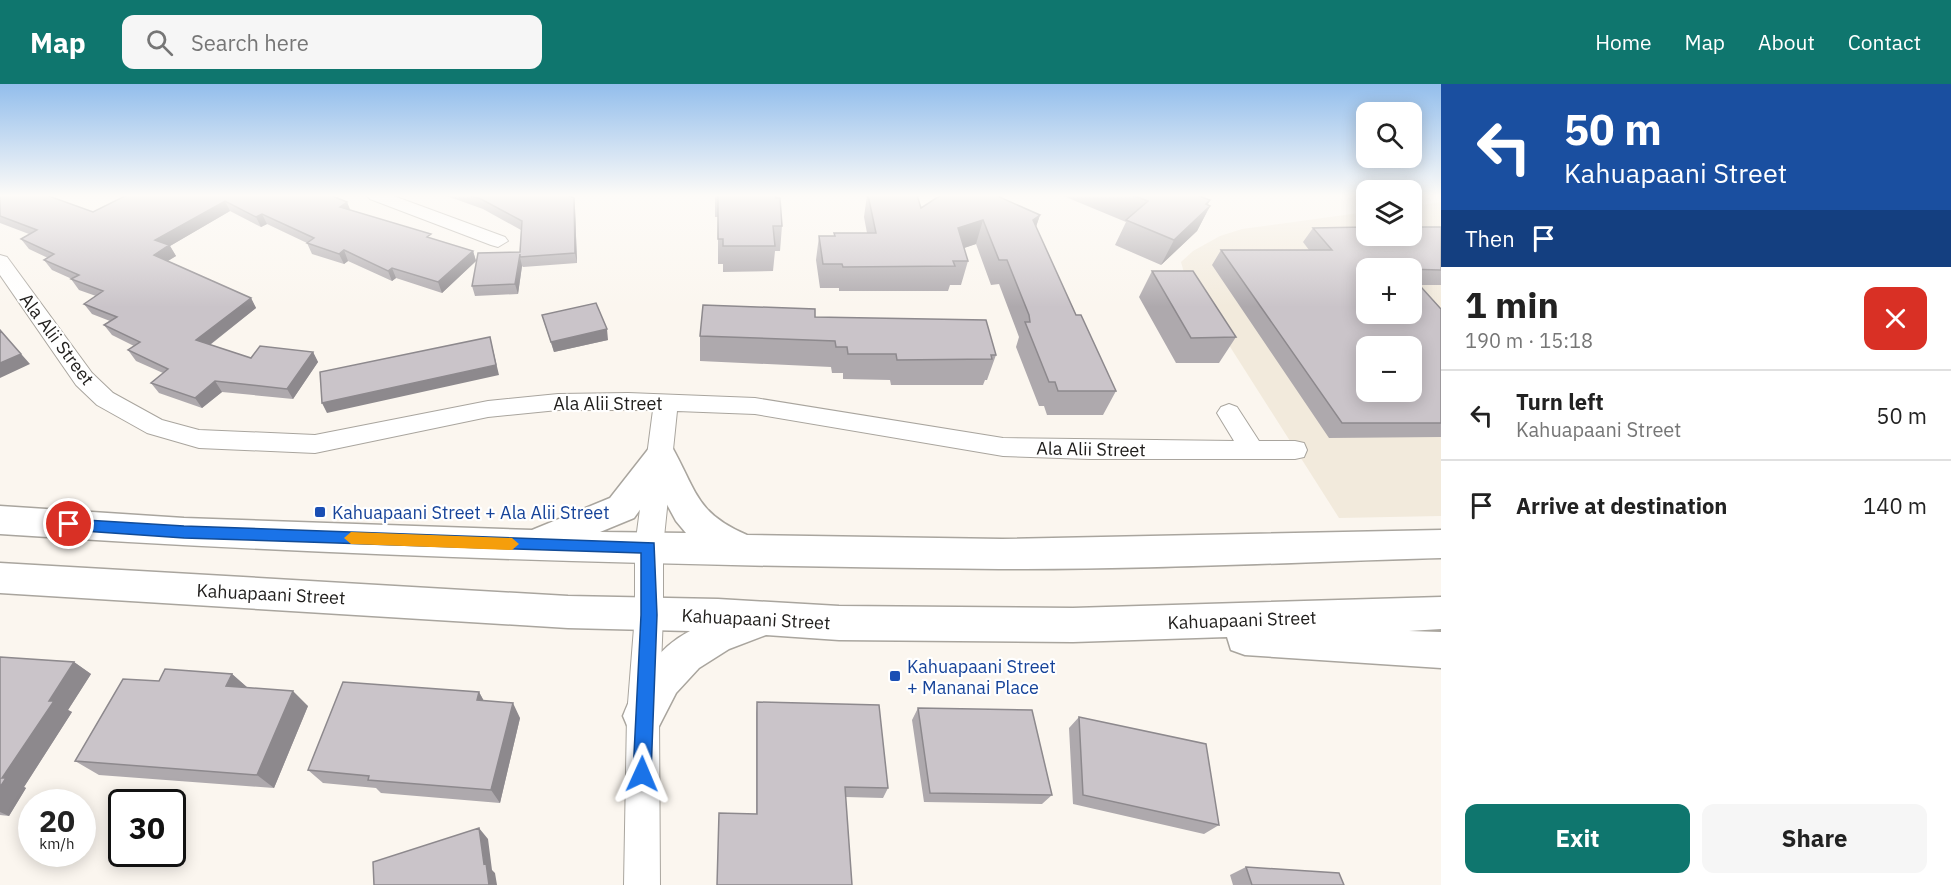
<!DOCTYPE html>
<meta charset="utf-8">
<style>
:root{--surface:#fff;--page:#f6f6f6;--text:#222;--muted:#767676;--line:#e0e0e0;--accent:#0f766e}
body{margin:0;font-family:"IBM Plex Sans",sans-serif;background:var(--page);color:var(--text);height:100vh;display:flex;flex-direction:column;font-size:22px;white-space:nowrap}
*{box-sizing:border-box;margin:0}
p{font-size:20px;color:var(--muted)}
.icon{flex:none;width:33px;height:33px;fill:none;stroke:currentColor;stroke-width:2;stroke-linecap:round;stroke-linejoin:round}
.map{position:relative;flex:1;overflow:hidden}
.side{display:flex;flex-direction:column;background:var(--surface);width:510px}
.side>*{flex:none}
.guide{background:#1a4fa0;color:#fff;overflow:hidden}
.buttons{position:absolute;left:1356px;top:18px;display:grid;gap:12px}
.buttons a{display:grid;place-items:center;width:66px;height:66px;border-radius:12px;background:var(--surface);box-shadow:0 3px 15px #0003;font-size:30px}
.speed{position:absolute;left:18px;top:705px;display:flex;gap:12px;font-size:30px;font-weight:700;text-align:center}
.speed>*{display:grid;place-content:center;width:78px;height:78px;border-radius:50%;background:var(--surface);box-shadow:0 3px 15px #0003;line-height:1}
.speed small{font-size:15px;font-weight:400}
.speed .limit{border:3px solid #111;border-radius:9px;background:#fff;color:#111}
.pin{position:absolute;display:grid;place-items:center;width:51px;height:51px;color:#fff;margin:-26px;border:3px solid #fff;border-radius:50%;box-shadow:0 2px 6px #0007}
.me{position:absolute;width:66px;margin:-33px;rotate:1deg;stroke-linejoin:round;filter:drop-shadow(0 0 4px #0008)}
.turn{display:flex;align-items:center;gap:21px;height:126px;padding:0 24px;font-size:27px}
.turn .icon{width:78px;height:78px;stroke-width:2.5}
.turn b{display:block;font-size:42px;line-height:51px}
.then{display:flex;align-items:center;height:57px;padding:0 24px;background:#0003;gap:12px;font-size:22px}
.round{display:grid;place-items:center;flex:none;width:63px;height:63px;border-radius:12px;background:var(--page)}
.summary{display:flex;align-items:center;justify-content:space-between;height:102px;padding:0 24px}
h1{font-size:36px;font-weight:700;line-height:45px}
.primary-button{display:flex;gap:12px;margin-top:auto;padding:12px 24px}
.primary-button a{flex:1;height:69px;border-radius:12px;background:var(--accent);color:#fff;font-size:24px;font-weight:700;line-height:69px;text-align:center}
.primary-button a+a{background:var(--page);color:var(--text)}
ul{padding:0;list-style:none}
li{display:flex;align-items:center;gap:18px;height:90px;padding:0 24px;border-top:2px solid var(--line)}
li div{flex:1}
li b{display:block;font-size:22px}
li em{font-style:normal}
header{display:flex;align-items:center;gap:36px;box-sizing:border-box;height:84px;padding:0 30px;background:var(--accent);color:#fff}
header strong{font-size:28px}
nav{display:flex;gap:33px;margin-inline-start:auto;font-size:21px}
.search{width:420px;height:54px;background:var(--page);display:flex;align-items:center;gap:15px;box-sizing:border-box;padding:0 21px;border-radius:12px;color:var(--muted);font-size:22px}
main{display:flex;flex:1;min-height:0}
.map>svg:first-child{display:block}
.built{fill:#f2eadc;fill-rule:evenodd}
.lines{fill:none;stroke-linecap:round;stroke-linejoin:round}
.street-casing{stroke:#a9a59e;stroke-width:2}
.secondary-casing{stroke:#a9a59e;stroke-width:3}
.street{fill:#fff;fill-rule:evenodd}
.secondary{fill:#fff;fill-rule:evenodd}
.wall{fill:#aea9ad;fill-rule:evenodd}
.shaded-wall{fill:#8d898d}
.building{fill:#cac4c9;stroke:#8d898d;stroke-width:1.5;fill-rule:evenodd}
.route{fill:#1a73e8;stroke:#114b97;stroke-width:1.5}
.slow{fill:#f59e0b}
.transit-dot{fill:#1a4fb4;stroke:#fff;stroke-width:2}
.labels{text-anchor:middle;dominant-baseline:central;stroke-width:4.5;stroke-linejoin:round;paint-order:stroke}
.street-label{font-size:18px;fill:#22201e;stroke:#fff}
.transit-label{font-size:18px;fill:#164399;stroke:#fff;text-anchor:start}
</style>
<header>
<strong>Map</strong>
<div class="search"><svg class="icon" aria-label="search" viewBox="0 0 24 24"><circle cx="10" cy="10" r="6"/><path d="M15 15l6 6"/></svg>Search here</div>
<nav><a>Home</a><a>Map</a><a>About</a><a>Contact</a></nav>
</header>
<main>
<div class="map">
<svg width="1441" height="801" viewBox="0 0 1441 801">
<rect width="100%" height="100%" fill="#fbf6ef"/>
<!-- built -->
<path class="built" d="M1441 118V432L1339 434 1185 192 1181 178 1193 167 1220 152 1242 145 1366 128V152H1412V122ZM1366 184H1412V230H1366ZM1366 262H1412V308H1366Z"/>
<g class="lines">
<!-- street casing -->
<g class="street-casing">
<path id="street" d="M367 111H391L505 153 508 157 498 163 491 161 370 115Z
M0 171 7 173 92 289 113 309 162 336 199 346 315 351 488 317 558 310 628 309 755 314 1003 354 1234 357 1217 329 1221 323 1229 320 1237 323 1259 357H1295L1304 359 1307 366 1304 373 1295 375H1089L1003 372 755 330 677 327 663 463V531L659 632 660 801H624L627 632 635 531V463L653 326H558L488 333 315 369 199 364 147 349 97 321 76 301 0 191Z"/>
</g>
<!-- secondary casing -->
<g class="secondary-casing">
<path id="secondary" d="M661 360 672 363C697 408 696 429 747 451L1002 455 1441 446V474C1294 478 1146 486 999 485 666 482 332 472 0 450V422L184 434 532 446 610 414 650 363ZM657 402 676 437 686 449 600 448 634 434Z
M0 479 568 512 718 515 839 522 1073 524 1441 513V545L1409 547 1441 548V584L1245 571 1231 566 1227 553 1073 558 839 556 766 551 729 565 699 584 676 609 657 646 643 652 629 646 623 632C637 597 655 565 690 547L568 544 0 509Z"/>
</g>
<!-- street -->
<use href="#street" class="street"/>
<!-- secondary -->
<use href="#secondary" class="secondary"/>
</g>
<!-- wall -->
<path class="wall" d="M0 111 93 128 127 111 347 118 350 126 433 155 473 167 476 177 442 209 396 194 392 197 348 177 344 180 312 170 307 159 267 140 261 143 230 127 170 162 176 172 168 177 251 214 256 224 210 261 251 274 313 268 318 278 293 315 222 308 202 324 159 309 151 299 163 289 136 277 128 266 134 262 112 251 104 241 110 237 92 230 84 220 96 212 79 206 71 195H72L52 186 44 176 48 174 29 165 21 155 29 150 0 139Z
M444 111H568L575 124 577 179 523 183 522 182 518 210 475 212 472 202 520 168 521 146 483 125Z
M715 111H775L782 142 780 167H775L773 187 723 188V180H718V133H715Z
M867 111 921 124 1040 131 1036 143 1076 231 1116 307 1103 331H1047L1044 322H1039L1016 263 1019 253 999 200 991 201 976 160 964 164 968 177 961 201H950L948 207H839V204H820L816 176 819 152H834V149H867L864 133Z
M1061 111H1196L1210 122 1197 147 1161 181 1115 161 1126 138Z
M1441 143V201H1419L1441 225V353L1329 354 1212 181 1221 166H1309L1303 158 1313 144ZM1366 184H1412V230Z
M1152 187 1236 253 1219 279H1176L1139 213Z
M542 231 608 256 554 268 545 241Z
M815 233 996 271 987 296H985L983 301H891L890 296 843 295V289H832L831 283 700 277V252Z
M0 573 74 578 91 590 68 626 72 628 24 703 26 704 9 732 0 731Z
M232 590 248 604 308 622 274 704 99 691 75 677 159 597Z
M479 608 484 617 520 634 500 719 381 709 376 704 323 699 308 686Z
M757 618 888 704 883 714 846 713 756 730V629Z
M918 624 1052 711 1042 720 924 718 912 636Z
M1079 633 1219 741 1204 750 1073 720 1069 644Z
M1246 783 1344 801H1233L1230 791Z"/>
<!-- shaded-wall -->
<path class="shaded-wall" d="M574 114 575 124 577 179 575 169Z
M1210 116 1204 128 1210 122 1197 147 1161 181 1174 156Z
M225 117 230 127 170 162 176 172 161 181 154 171 155 156Z
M347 118 351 128 340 123Z
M262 130 267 140 261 143 256 133Z
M1040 131 1032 154 1033 136Z
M983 136 976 160 952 168 958 144Z
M344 166 348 177 344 180 339 170Z
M473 167 476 177 442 209 438 198Z
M520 173 522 182 518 210 515 200Z
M392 184 396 194 392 197 388 187Z
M251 214 256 224 203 266 196 256Z
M607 245 608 256 554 268 551 258Z
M0 246 30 280 0 294Z
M490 253 499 291 327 329 322 319Z
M313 268 318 278 293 315 287 305Z
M215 297 222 308 202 324 195 314Z
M74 578 91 590 68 626 72 628 24 703 26 704 9 732 0 728V703L2 694 49 617Z
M232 590 249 605 226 602Z
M293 607 308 622 274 704 257 691Z
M479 608 487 623 477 616Z
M513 619 520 634 500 719 491 706Z
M479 744 488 755 492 786 495 789 497 801H489L484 780Z"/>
<!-- building -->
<path class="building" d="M0 111H46L93 128 127 111H330L347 118 340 123 431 150 427 153 473 167 438 198 392 184 388 187 344 166 339 170 307 159 314 154 262 130 256 133 225 117 155 156 169 161 154 171 251 214 196 256 251 274 260 262 313 268 287 305 215 297 195 314 151 299 168 285 128 266 140 258 104 241 117 233 84 220 103 207 71 195 79 191 44 176 54 170 21 155 37 146 0 132Z
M468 111H568L574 114 575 169 520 173V170L515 200 472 202 478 169 520 168 522 137 481 115Z
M718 111H775L776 114H780L782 142H773L775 162H723V155H718Z
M868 111H917L921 124 941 111H995L1040 131 1033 136 1076 231H1081L1116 307H1058L1055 298H1049L1025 238H1030L1029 231 1007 176H999L983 136 958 144 968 177H953L955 182 843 183 842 180H823L819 152H835L834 149H876Z
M1132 111H1196L1210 116 1206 120 1210 122 1174 156 1126 136 1148 117Z
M1366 143V152H1412V143H1441V186L1366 184V230H1412V193L1441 225V339H1342L1221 166H1332L1313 144ZM1366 262H1412V308H1366Z
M1152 187H1193L1236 253 1191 254Z
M596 219 607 245 551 258 542 231Z
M703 221 815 225V233L986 236 996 271H991L992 275 897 276 896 270H848L847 263H836L835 257 700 252Z
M0 246 21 270 0 279Z
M490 253 496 281 322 319 320 288Z
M0 573 74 578 49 617H54L2 694H6L0 703Z
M165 585 232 590 226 602 293 607 257 691 75 677 123 595 159 597Z
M343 598 479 608 477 616 513 619 491 706 368 696 369 692 308 686Z
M757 618 879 621 888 704 845 703 852 801H717L719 729 757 730Z
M918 624 1032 626 1052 711 930 709Z
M1079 633 1206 660 1219 741 1083 711Z
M479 744 484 780 486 779 489 801H374L373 778Z
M1246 783 1339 789 1344 801H1252Z"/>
<!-- sky -->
<linearGradient id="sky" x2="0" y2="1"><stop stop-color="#93beec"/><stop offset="0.5" stop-color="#fdfbf8"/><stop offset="1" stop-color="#fdfbf8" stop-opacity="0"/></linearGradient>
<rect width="1441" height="223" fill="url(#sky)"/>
<!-- route -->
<path class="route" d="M69 435 184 442 654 459 657 531 651 690 648 696 642 699 636 696 633 690 641 531V469L184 454 69 446 62 440Z"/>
<!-- slow -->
<path class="slow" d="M351 448 512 454 519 460 512 466 351 460 344 454Z"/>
<!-- markers -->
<g class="transit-dot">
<rect x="314" y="422" width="12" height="12" rx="3"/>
<rect x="889" y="586" width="12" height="12" rx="3"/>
</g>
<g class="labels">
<!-- street labels -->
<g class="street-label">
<text transform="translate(57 255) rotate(53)">Ala Alii Street</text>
<text x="608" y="319">Ala Alii Street</text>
<text transform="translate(1091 365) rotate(1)">Ala Alii Street</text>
<text transform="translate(271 510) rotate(3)">Kahuapaani Street</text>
<text transform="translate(756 535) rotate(3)">Kahuapaani Street</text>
<text transform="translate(1242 536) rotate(-2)">Kahuapaani Street</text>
</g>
<!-- transit labels -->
<g class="transit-label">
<text x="332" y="428">Kahuapaani Street + Ala Alii Street</text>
<text x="907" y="582">Kahuapaani Street<tspan x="907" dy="21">+ Mananai Place</tspan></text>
</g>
</g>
</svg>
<div class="buttons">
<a><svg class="icon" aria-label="search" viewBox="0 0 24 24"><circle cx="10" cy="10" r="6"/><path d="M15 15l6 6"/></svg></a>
<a><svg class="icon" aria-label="layers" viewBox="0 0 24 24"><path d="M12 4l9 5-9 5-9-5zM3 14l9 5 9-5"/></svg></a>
<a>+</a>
<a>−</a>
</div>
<div class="speed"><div>20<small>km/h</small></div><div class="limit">30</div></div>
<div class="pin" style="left:69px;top:440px;background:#d93025"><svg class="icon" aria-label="arrive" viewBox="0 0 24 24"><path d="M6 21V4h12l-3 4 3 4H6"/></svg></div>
<svg class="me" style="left:642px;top:690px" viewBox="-20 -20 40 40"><path d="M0-17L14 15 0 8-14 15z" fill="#1a73e8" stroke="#fff" stroke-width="4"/></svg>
</div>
<section class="side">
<div class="guide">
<div class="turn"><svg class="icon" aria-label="left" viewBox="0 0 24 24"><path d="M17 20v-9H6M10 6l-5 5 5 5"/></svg><div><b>50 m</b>Kahuapaani Street</div></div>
<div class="then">Then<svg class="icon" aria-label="arrive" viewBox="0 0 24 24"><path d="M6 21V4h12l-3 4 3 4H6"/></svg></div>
</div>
<div class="summary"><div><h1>1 min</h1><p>190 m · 15:18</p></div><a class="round" style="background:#d93025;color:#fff"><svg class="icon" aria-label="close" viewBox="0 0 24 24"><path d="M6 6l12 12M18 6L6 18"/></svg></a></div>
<ul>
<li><svg class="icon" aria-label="left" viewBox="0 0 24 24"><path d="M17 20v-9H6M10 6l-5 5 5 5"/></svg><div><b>Turn left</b><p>Kahuapaani Street</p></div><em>50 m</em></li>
<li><svg class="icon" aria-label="arrive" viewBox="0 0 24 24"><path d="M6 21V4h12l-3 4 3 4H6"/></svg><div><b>Arrive at destination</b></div><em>140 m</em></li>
</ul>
<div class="primary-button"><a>Exit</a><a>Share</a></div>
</section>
</main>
